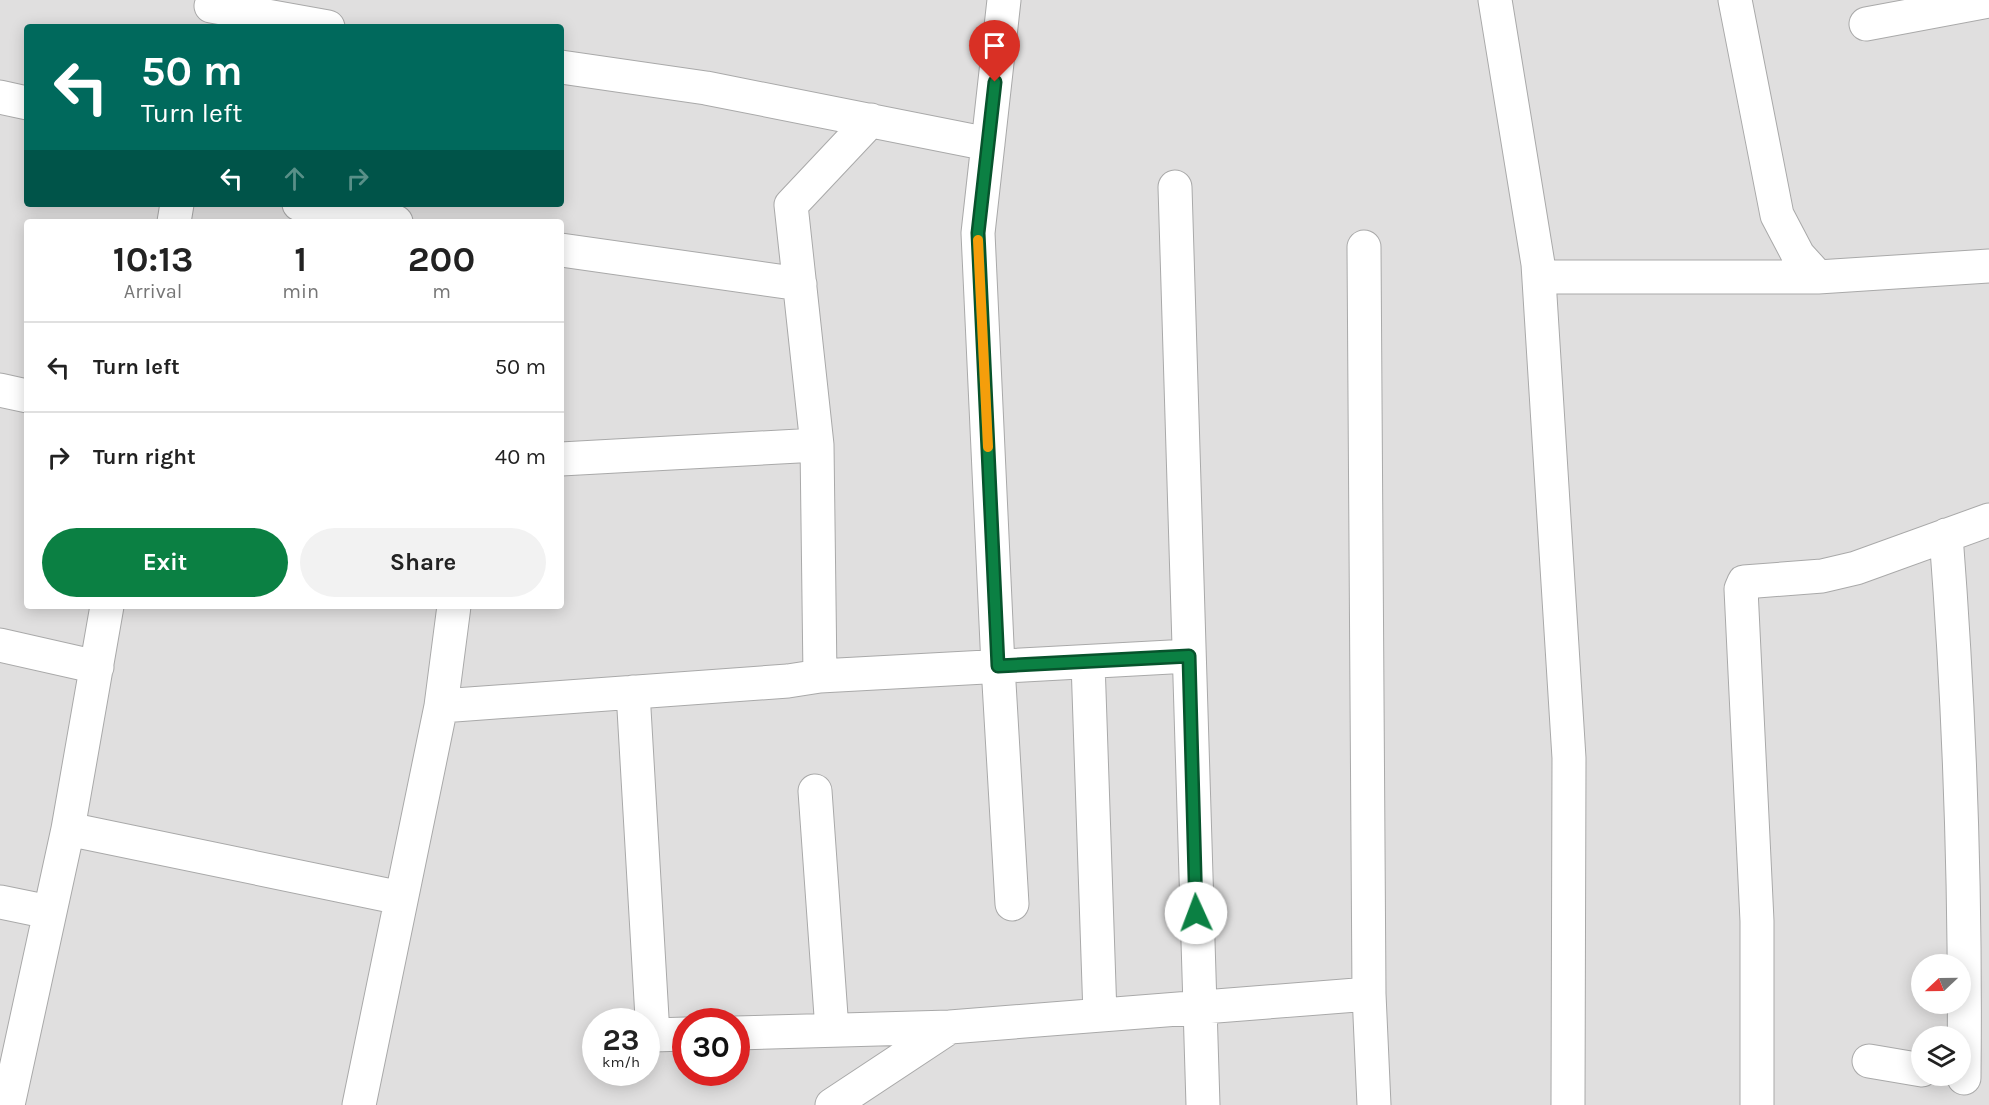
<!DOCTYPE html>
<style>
:root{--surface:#fff;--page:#f2f2f2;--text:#222;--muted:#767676;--line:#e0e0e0;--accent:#0b8043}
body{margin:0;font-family:Karla,sans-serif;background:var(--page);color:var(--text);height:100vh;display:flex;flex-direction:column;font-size:22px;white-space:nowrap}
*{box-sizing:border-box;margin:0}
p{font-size:20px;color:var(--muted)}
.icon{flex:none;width:33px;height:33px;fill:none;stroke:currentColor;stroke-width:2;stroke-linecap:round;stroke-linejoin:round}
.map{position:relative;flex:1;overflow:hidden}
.sheet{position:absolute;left:24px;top:219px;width:540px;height:390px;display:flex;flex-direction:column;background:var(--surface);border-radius:6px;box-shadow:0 3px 15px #0003}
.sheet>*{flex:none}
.guide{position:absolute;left:24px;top:24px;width:540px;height:183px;border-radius:6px;box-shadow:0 3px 15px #0003;background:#00695c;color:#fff;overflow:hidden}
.needle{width:39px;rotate:248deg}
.tools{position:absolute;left:1911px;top:954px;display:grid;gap:12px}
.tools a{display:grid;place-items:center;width:60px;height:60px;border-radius:50%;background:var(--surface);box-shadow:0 3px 15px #0003;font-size:30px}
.speed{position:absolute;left:582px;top:1008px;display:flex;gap:12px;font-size:30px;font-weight:700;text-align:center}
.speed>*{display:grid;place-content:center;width:78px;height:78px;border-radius:50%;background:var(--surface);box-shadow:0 3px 15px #0003;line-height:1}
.speed small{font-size:15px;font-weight:400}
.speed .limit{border:9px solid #d22;background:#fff;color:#111}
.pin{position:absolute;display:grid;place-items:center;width:51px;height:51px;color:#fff;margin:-62px -26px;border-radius:50% 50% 50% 0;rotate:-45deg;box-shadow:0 0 6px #0007}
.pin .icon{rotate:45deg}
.me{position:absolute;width:66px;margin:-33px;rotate:358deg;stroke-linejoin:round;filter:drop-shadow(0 0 4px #0008)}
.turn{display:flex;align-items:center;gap:21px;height:126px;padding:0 18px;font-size:27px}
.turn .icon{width:78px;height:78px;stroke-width:2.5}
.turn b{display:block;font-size:42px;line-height:51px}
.lanes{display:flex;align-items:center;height:57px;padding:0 18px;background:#0003;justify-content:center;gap:30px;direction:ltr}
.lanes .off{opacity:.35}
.eta{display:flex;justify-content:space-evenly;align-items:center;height:102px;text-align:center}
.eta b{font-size:36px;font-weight:700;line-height:42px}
.button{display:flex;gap:12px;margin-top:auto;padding:12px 18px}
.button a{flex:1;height:69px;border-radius:36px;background:var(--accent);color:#fff;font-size:24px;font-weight:700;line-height:69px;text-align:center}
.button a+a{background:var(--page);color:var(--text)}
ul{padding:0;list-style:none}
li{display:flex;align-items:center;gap:18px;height:90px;padding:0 18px;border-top:2px solid var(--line)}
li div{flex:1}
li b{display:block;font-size:22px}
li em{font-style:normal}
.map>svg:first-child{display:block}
.residential{fill:#e0dfdf;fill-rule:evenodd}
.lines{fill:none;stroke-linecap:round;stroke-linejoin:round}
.minor-casing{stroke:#a9a9a9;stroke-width:35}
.minor{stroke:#fff;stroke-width:33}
.route-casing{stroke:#07532c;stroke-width:15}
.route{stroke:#0b8043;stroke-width:10}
.slow{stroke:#f59e0b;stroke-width:10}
</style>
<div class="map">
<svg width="1989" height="1105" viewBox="0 0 1989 1105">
<rect width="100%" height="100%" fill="#f2efe9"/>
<!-- residential -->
<path class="residential" d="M0 0H1989V1105H0ZM27 27H561V204H27ZM27 222H561V606H27ZM1922 964H1960V1004H1922ZM596 1022H646V1072H596ZM686 1022H736V1072H686ZM1922 1036H1960V1076H1922Z"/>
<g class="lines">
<!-- minor casing -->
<g class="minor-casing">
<path id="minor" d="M1004 0 978 233 998 666 1012 904
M1495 0 1538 264 1569 758 1568 1105
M1735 0 1777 215 1798 255 1818 277
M211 6 328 27
M1866 24 1989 1
M561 67 706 88 988 144
M0 97 27 103
M1175 187 1203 1105
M299 204 396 222
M174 222 177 204
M1364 247 1369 994 1374 1105
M561 250 800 284
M1539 277H1818L1989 266
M0 390 27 396
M561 459 817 445
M1946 535C1960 716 1966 896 1964 1078
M0 645 97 667
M1088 662 1100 1015
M820 676 1189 656
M633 692 653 1035 686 1034
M441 706 788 681 820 676 817 445 791 205 871 120
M815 791 832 1030
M68 829 401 898
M0 902 49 912
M736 1033 950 1027
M1869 1061 1922 1070
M8 1105 68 829 107 606
M359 1105 441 706 454 606
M832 1105 950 1027 1369 994
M1757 1105V921L1741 589 1744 582 1822 576 1856 568 1989 520"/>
</g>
<!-- minor -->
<use href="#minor" class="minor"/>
</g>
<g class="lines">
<!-- route casing -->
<g class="route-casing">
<path id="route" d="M995 82 978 233 998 666 1189 656 1196 913"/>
</g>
<!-- route -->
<use href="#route" class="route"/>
<!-- slow -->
<path class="slow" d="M978 240 988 447"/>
</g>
</svg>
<div class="tools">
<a><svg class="needle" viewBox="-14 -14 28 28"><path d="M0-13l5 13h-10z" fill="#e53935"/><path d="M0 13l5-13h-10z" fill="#767676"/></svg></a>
<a><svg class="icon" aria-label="layers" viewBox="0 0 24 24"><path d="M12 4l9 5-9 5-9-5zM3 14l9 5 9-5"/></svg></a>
</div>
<div class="speed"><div>23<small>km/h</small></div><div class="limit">30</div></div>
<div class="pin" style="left:995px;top:82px;background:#d93025"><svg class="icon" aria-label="arrive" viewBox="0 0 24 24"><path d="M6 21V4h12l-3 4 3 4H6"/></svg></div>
<svg class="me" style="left:1196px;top:913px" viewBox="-20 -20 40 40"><circle r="19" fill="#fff"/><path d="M0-13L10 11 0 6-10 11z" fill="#0b8043"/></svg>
<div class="guide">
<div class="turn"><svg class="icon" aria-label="left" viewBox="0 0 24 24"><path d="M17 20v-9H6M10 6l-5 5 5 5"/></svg><div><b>50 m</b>Turn left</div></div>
<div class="lanes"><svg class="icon" aria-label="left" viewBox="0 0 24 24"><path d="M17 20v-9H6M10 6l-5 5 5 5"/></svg><svg class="icon off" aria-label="ahead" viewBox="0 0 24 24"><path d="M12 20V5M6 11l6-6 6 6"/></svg><svg class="icon off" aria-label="right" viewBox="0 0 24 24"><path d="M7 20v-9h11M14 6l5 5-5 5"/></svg></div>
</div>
<section class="sheet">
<div class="eta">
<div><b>10:13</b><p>Arrival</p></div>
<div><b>1</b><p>min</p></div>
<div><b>200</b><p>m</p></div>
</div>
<ul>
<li><svg class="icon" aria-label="left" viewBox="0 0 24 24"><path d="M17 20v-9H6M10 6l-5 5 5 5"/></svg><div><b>Turn left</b></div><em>50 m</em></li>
<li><svg class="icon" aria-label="right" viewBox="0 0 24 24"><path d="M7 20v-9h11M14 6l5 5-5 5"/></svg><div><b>Turn right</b></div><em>40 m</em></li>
</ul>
<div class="button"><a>Exit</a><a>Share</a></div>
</section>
</div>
